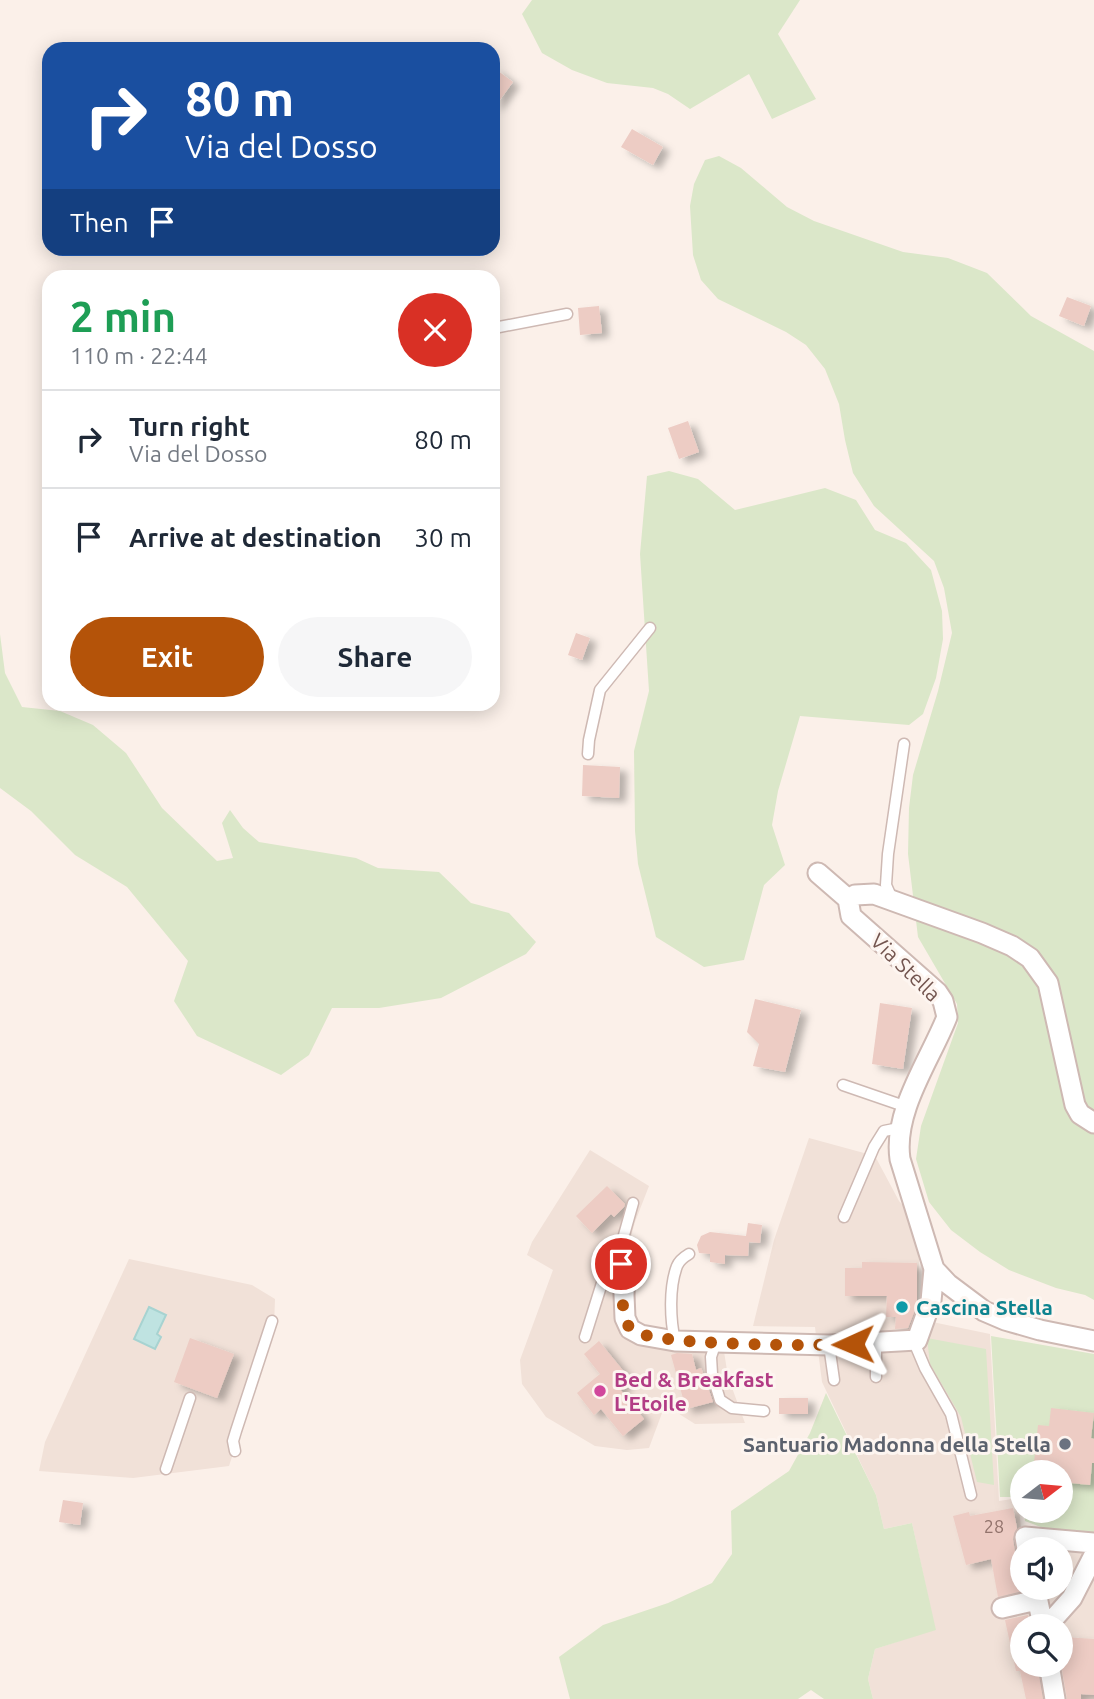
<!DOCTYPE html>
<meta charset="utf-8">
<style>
:root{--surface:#fff;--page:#f6f6f7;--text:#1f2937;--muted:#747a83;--line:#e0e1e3;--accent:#b45309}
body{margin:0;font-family:Ubuntu,sans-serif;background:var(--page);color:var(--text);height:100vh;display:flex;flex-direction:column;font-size:26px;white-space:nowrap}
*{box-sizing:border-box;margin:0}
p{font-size:23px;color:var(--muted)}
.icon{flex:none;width:38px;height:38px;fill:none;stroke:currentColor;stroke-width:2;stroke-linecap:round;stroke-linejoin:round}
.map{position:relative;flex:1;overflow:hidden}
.details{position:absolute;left:42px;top:270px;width:458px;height:441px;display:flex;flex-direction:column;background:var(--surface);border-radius:21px;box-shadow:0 4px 18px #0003}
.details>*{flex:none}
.guide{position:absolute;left:42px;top:42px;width:458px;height:214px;border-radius:21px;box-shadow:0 4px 18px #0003;background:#1a4fa0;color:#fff;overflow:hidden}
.needle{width:46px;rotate:74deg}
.buttons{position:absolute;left:1010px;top:1460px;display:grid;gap:14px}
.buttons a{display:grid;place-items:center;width:63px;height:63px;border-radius:50%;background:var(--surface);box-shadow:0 4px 18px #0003;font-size:35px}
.pin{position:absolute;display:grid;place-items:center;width:60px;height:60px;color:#fff;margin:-30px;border:4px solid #fff;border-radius:50%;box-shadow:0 2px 7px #0007}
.me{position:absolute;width:77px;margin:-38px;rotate:269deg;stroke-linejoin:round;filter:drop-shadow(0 0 5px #0008)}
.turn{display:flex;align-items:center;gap:24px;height:147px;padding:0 28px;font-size:32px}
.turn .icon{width:91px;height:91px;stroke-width:2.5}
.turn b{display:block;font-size:49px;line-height:60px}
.then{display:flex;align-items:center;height:66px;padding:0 28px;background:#0003;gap:14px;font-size:26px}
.round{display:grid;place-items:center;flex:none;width:74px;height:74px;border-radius:37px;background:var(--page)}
.headline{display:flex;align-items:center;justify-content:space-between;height:119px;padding:0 28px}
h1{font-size:42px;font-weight:700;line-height:52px;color:#1e9e55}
.cta{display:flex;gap:14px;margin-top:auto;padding:14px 28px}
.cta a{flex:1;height:80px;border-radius:42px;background:var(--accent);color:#fff;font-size:28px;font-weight:700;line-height:80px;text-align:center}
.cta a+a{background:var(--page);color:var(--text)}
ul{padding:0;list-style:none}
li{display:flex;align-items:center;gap:21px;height:98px;padding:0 28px;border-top:2px solid var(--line)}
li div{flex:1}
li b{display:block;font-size:26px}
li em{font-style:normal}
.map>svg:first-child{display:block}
.residential{fill:#f1e1d8;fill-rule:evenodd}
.green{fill:#dbe7c9}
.water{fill:#bfe3e1;stroke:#a7d3d1;stroke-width:2}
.building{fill:#edccc4;filter:url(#shadow)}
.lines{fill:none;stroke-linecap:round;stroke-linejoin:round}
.lane-casing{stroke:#ceb9b3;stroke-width:13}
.street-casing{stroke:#ceb9b3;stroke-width:23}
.lane{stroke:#fff;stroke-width:10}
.street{stroke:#fff;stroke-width:19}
.route{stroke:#b45309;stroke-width:12;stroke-dasharray:0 21.6}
.culture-dot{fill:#0f9aa8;stroke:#fdf5f0;stroke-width:2.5}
.hotel-dot{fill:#d1479c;stroke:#fdf5f0;stroke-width:2.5}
.worship-dot{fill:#6b7280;stroke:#fdf5f0;stroke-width:2.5}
.labels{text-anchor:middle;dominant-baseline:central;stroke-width:6;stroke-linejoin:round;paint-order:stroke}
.number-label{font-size:18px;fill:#92736c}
.street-label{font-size:21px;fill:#73554f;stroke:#fdf5f0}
.culture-label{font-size:21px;font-weight:bold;fill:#0d838f;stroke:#fdf5f0;text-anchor:start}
.hotel-label{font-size:21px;font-weight:bold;fill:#b23c85;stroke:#fdf5f0;text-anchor:start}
.worship-label{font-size:21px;font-weight:bold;fill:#5b616d;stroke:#fdf5f0;text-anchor:end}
</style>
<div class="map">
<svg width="1094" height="1699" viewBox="0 0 1094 1699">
<defs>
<filter id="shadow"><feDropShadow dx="7" dy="4.5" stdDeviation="3.5" flood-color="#0004"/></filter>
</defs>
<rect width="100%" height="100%" fill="#fbf0e9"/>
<!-- residential -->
<path class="residential" d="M809 1138 875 1156 899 1201 910 1213 919 1259 918 1319 990 1334 999 1501 1018 1498 1021 1528 1094 1539V1699H873L868 1679 875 1649 935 1629 912 1523 884 1529 876 1495 822 1382 815 1327 753 1326 774 1240ZM1022 1549H1060L1065 1552 1070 1560 1066 1578 1060 1581V1587H1022ZM1022 1626H1060V1664H1022Z
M590 1150 649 1186 635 1222 624 1263 631 1333 723 1345 728 1377 745 1423 695 1424 665 1405 649 1448 627 1450 595 1446 546 1417 522 1384 520 1360 553 1270 527 1255 532 1242Z
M129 1259 252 1285 275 1299 274 1327 229 1466 133 1478 39 1471 45 1442Z"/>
<!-- green -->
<path class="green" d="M532 0H800L778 34 816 99 772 119 749 74 690 109 668 94 653 88 607 83 572 70 542 53 522 14Z
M719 156 741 168 787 207 814 221 903 252 948 258 987 273 1031 316 1094 351V1300L1085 1295 1056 1288 1009 1270 980 1252 951 1230 929 1202 916 1159 921 1126 958 1023 957 1004 918 937 908 854 909 808 913 775 938 691 952 633 944 588 934 561 874 506 853 473 845 440 839 404 825 369 806 345 786 332 718 299 701 280 693 255 690 206 694 184 705 160Z
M669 471 698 479 735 510 825 488 856 500 875 530 906 543 931 570 942 611 943 639 936 678 923 714 909 725 800 716 778 791 772 825 785 865 764 885 744 960 704 967 656 937 638 864 635 831 634 751 649 691 640 554 647 476Z
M0 634 5 673 22 707 60 711 93 725 126 753 162 808 217 861 233 858 222 823 230 810 243 828 259 842 356 858 378 868 439 872 471 903 509 913 536 942 526 954 441 998 379 1008H332L309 1055 281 1075 197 1036 174 1001 188 961 127 887 75 855 31 811 0 788Z
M991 1336 1094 1354V1535L1046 1529 1025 1521 1024 1510H1060V1472H1022V1497H1000Z
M927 1338 986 1349 994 1485 977 1482 961 1417 930 1364Z
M826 1393 876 1495 884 1529 912 1523 936 1630 875 1649 868 1679 873 1699H824L811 1690 798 1699H570L559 1657 603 1625 668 1603 712 1583 732 1554 731 1511 789 1471 810 1433Z"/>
<!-- water -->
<path class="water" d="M149 1307 166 1315 157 1334 161 1337 155 1349 134 1339Z"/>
<!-- building -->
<path class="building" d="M494 68 513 82 494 108Z
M632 129 663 147 653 165 621 147Z
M1067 297 1091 306 1084 326 1059 316Z
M599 306 602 333 580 335 578 308Z
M688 421 699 452 679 459 668 428Z
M576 633 590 638 582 660 568 655Z
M583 765 620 767 619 798 582 796Z
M755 999 801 1010 785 1072 753 1066 759 1044 747 1032Z
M880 1003 912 1008 903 1069 872 1064Z
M607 1186 625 1204 624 1207 614 1217 611 1214 592 1233 576 1216Z
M748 1223 762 1225 760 1243 749 1242 748 1256 725 1255V1264L710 1262V1254L699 1253 697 1245 701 1236 710 1232 746 1236Z
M862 1262 917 1263V1305L908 1328 895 1329 896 1317H886L887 1296H845V1268H862Z
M190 1338 234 1354 217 1398 174 1382Z
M599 1341 630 1379 619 1388 644 1419 623 1436 601 1409 594 1415 577 1393 600 1374 584 1354Z
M677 1353 692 1354 696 1370 701 1368 705 1378 713 1402 686 1409 671 1355Z
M779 1398H808V1414H779Z
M1051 1408 1094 1413 1091 1438 1094 1439V1463H1092L1090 1485 1060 1482V1472H1033L1038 1425 1049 1426Z
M63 1500 83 1503 80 1525 59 1522Z
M1013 1508 1017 1528 1013 1539 1015 1552 1022 1560 1023 1591 998 1597 991 1559 966 1565 953 1516 969 1512 970 1516Z
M1028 1615 1030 1626H1022V1664H1037L1043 1699H1026L1020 1671H1016L1005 1620Z
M1063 1637 1094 1639V1695L1081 1694V1699H1067L1061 1664Z"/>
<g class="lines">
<!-- lane casing -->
<g class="lane-casing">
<path id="lane" d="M494 328 567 314
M588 754 589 740 600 690 650 628
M893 901 886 885 888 854 904 744
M843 1085 907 1107
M844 1217 874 1147 884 1131 899 1128
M625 1266 624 1235 633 1203
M585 1337 602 1283 606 1278 625 1279
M675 1341C670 1319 669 1287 677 1266 679 1261 684 1257 689 1254
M716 1342 711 1357 712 1374 720 1400 732 1408 764 1411
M914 1342 925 1368 951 1414 971 1495
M876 1343V1377
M829 1345 834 1380
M235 1451 233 1441 236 1431 272 1321
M166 1469 190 1398"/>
</g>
<!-- street casing -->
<g class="street-casing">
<path id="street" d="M818 873 848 899
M848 899 851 916 937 992 943 1001 947 1017C930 1060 893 1111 900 1159L934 1269 948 1284 984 1311 1005 1320 1040 1330 1094 1341
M848 899 855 895 874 894 982 933 1012 946 1030 958 1048 983 1075 1105 1080 1114 1094 1123
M621 1264 625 1267 624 1295 625 1318 630 1329 641 1335 675 1341 829 1345 917 1340 931 1301 934 1269
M1027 1549 1025 1537 1094 1543
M1035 1587 1043 1626
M1002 1608 1037 1600
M1047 1626 1072 1598 1094 1555
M1049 1664 1055 1699"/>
</g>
<!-- lane -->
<use href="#lane" class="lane"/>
<!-- street -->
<use href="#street" class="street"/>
</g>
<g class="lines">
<!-- route -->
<path class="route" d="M621 1264 625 1267C625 1284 617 1317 632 1330 650 1346 820 1346 853 1344"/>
</g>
<!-- markers -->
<circle class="culture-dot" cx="902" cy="1307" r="7"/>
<circle class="hotel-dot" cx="600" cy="1391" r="7"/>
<circle class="worship-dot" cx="1065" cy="1444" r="7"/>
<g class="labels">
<!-- number labels -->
<g class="number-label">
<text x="994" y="1526">28</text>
</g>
<!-- street labels -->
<g class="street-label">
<text transform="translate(906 967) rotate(44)">Via Stella</text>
</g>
<!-- culture labels -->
<g class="culture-label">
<text x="916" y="1307">Cascina Stella</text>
</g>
<!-- hotel labels -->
<g class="hotel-label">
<text x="614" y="1379">Bed &amp; Breakfast<tspan x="614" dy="24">L'Etoile</tspan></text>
</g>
<!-- worship labels -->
<g class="worship-label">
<text x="1051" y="1444">Santuario Madonna della Stella</text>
</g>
</g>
</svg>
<div class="buttons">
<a><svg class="needle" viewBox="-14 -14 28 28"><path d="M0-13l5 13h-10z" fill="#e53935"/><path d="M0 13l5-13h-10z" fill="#747a83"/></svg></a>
<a><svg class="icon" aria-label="sound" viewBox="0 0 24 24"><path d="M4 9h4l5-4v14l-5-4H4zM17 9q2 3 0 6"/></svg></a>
<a><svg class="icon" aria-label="search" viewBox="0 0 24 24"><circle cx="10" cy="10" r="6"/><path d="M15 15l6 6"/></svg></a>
</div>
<div class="pin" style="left:621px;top:1264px;background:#d93025"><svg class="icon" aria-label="arrive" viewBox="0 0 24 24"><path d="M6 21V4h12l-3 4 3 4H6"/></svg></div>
<svg class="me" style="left:853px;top:1344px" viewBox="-20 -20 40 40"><path d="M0-17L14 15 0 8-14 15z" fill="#b45309" stroke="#fff" stroke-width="4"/></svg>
<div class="guide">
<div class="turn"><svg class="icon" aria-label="right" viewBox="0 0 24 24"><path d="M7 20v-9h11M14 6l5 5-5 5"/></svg><div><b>80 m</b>Via del Dosso</div></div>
<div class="then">Then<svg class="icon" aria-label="arrive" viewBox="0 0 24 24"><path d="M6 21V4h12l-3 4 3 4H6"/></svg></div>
</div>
<section class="details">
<div class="headline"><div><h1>2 min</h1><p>110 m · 22:44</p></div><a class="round" style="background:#d93025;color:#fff"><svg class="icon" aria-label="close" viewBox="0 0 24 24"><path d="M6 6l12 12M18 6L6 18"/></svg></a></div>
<ul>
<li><svg class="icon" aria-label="right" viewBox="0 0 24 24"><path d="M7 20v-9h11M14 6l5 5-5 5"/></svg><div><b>Turn right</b><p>Via del Dosso</p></div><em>80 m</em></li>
<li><svg class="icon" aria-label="arrive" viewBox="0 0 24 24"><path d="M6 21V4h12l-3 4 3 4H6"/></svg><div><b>Arrive at destination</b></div><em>30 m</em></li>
</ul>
<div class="cta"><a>Exit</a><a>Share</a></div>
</section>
</div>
